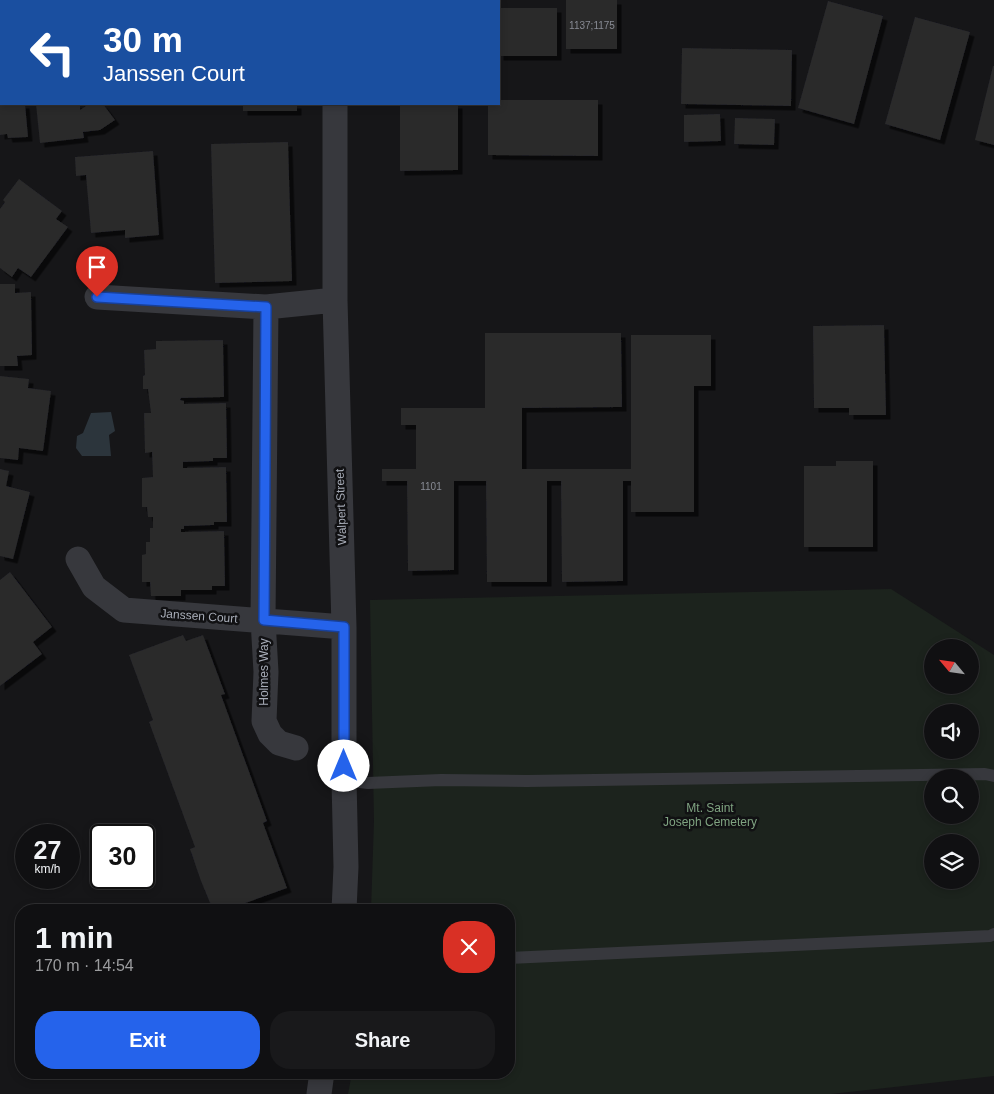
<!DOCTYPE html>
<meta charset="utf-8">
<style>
:root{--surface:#101012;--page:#19191b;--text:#f1f3f6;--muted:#9c9d9f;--line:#303032;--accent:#2563eb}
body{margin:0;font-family:Helvetica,sans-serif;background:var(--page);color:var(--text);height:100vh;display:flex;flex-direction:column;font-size:19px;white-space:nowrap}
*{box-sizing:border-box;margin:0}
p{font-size:16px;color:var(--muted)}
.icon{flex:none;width:28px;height:28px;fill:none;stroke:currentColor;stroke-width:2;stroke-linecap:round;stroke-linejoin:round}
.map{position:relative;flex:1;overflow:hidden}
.details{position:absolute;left:15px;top:904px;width:500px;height:175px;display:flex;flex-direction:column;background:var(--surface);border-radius:20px;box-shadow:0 2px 8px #0003,0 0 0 1px var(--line)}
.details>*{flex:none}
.guide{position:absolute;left:0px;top:0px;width:500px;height:105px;box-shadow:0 2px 8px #0003,0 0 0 1px var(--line);background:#1a4fa0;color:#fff;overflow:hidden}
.needle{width:32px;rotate:299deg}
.fabs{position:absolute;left:924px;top:639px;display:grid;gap:10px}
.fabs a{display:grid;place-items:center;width:55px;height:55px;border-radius:50%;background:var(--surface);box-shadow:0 2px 8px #0003,0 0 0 1px var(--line);font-size:25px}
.speed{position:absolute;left:15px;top:824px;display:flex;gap:10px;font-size:25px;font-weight:700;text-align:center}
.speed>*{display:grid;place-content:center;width:65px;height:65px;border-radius:50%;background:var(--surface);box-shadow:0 2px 8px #0003,0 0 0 1px var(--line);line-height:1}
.speed small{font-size:12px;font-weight:400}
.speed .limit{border:2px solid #111;border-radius:8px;background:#fff;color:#111}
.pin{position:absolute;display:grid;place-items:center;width:42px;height:42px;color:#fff;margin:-51px -21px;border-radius:50% 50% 50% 0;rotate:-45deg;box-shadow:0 0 5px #0007}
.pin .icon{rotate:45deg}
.me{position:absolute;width:55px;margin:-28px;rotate:0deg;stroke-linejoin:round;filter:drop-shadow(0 0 4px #0008)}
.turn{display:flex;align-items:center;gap:18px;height:105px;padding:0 20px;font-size:22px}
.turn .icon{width:65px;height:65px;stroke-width:2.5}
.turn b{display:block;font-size:35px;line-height:42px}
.round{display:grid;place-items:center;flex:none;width:52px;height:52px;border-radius:20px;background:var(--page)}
.headline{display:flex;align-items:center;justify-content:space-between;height:85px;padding:0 20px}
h1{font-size:30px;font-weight:800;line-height:38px}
.cta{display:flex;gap:10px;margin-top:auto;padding:10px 20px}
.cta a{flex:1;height:58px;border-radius:20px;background:var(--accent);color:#fff;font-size:20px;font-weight:800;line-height:58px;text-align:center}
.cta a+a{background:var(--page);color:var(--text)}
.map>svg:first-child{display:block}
.green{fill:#1c231d;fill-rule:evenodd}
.water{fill:#2c353c}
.building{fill:#29292c;filter:url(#shadow)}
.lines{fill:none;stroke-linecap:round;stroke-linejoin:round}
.lane{stroke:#37383d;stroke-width:12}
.street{stroke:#37383d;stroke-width:25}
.route-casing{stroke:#184099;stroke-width:12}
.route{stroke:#2563eb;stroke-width:9}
.labels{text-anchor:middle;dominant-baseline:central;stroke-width:5;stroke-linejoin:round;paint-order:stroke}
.number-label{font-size:10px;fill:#888b94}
.street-label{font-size:12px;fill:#a8adb8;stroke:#111113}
.park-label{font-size:12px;fill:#7fa381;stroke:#111113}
</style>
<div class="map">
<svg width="994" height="1094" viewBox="0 0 994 1094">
<defs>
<filter id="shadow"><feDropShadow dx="4.5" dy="4.5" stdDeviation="0" flood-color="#0009"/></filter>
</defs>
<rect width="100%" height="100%" fill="#161618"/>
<!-- green -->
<path class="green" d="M891 589 994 655V1076L831 1094H348L352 1073 509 1072V910H371L374 821 370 600ZM932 648H970V685H932ZM932 712H970V750H932ZM932 778H970V815H932ZM932 842H970V880H932Z"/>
<!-- water -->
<path class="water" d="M111 412 115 431 109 435 111 456H82L76 448 77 436 83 433 91 413Z"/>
<!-- building -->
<path class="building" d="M566 0H617V49H566Z
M828 1 883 16 854 124 798 108Z
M499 8H557V56H499Z
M915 17 970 32 940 140 885 124Z
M682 48 792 50 791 106 681 104Z
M993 66H994V145L975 140Z
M499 100H598V156L488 155V104H499Z
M0 104H25L28 137 8 138 7 134 0 135Z
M36 104H80V110L89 104H103L115 120 100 130 83 132 84 138 40 143Z
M243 104H297V111H243Z
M400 104H458V170L400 171Z
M720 114 721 141 684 142V115Z
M735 118 775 119 774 145 734 144Z
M288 142 292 281 215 283 211 144Z
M153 151 159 235 125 238V230L91 233 86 175 76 176 75 157Z
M19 179 62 211 56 219 68 227 31 277 18 268 12 277 0 268V209L5 202 3 200Z
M0 284H15V293L31 292 32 355 17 356 18 366H0Z
M884 325 886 415H849V408H814L813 326Z
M485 333H621L622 407 522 408V469H631V335H711V386H694V512H631V481H623V581L562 582 561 481H547V582H487L486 481H454V570L408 571 407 481H382V469H416V425H401V408H485Z
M223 340 224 397 181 398 180 400 184 401V404L226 403 227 458H213V461L183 462V468L226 467 227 522H214V525L184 526V529H181V532L224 531 225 586H212V590H181V596H151L150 582H142V555L146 554V542H150V528H153V517H148L147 507H142V478L153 477 152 452 145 453 144 413H151L148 389H143V376L145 375 144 350 156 349V341Z
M0 376 29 379 28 388 51 391 43 451 19 448 18 460 0 458Z
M836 461H873V547H804V466H836Z
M0 469 9 471 6 486 30 492 13 559 0 556Z
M10 572 52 627 33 642 42 654 0 686V580Z
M183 635 186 641 203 635 225 694 221 695 267 821 263 823 287 888 226 910H213L201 881 190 849 195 847 149 722 153 720 129 655Z"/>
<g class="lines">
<!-- lane -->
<path class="lane" d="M344 780 368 783 441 780 527 781 985 774 994 776
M509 958 990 936 994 934"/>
<!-- street -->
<path class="street" d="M335 0V1
M0 37H1
M335 104V300L344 627V780L346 867 344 910
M97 297 266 307 335 300
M266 307 263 620 266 672 264 721 270 734 279 743 296 748
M78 559 94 587 124 610 344 627
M319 1094 322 1072"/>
</g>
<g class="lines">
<!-- route casing -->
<g class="route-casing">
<path id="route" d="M97 297 266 307 264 620 344 627V766"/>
</g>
<!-- route -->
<use href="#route" class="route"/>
</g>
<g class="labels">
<!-- number labels -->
<g class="number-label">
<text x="592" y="25">1137;1175</text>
<text x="431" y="486">1101</text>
</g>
<!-- street labels -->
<g class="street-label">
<text transform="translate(341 507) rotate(-92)">Walpert Street</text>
<text transform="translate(199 616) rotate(4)">Janssen Court</text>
<text transform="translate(264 672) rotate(-90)">Holmes Way</text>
</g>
<!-- park labels -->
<g class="park-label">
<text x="710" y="808">Mt. Saint<tspan x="710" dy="14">Joseph Cemetery</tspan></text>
</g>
</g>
</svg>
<div class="fabs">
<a><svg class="needle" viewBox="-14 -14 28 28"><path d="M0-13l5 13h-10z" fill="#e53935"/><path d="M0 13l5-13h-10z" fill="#9c9d9f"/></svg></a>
<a><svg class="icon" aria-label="sound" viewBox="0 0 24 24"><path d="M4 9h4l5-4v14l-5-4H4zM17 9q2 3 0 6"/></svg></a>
<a><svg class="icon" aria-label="search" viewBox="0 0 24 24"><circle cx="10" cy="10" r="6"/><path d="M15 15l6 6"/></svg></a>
<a><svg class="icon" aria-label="layers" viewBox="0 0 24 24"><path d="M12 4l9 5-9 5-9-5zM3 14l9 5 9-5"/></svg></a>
</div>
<div class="speed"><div>27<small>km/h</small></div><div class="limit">30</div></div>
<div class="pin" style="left:97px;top:297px;background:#d93025"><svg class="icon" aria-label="arrive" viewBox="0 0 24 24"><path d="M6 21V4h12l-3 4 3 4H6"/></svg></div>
<svg class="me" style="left:344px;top:766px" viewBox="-20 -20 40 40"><circle r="19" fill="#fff"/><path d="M0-13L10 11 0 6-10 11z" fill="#2563eb"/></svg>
<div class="guide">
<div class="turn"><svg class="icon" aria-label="left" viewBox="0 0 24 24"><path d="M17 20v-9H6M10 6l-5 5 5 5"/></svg><div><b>30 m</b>Janssen Court</div></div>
</div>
<section class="details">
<div class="headline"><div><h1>1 min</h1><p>170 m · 14:54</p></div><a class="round" style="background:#d93025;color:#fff"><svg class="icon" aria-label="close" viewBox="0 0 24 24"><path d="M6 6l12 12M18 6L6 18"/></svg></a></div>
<div class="cta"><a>Exit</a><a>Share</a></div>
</section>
</div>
